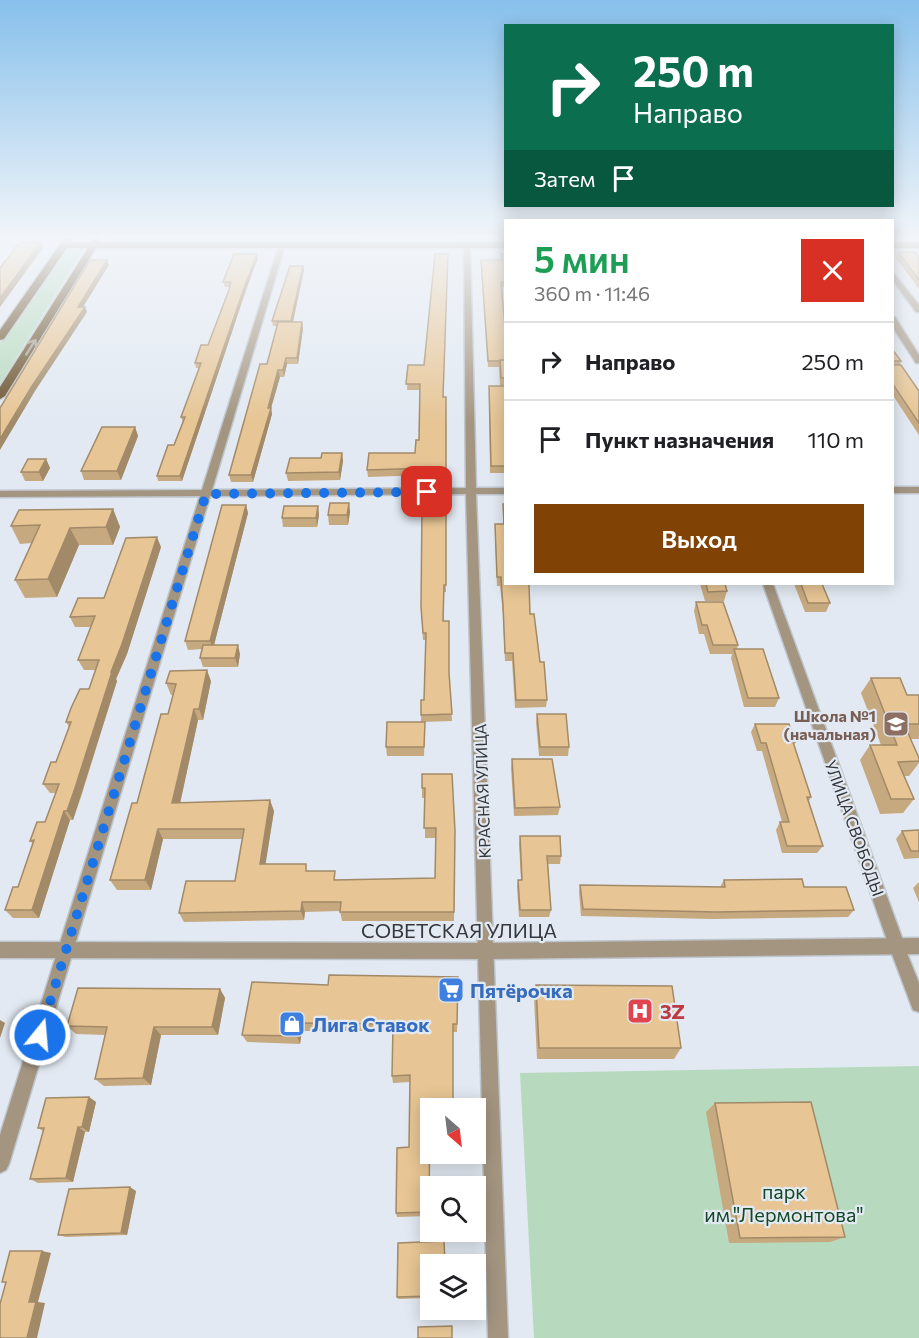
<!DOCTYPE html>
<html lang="ru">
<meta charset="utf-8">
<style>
:root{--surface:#fff;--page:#f6f6f6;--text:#202124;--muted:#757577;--line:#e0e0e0;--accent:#814206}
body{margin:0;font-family:Commissioner,sans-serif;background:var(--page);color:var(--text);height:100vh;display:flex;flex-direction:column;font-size:22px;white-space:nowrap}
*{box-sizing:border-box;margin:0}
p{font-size:20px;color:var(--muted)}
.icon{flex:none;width:33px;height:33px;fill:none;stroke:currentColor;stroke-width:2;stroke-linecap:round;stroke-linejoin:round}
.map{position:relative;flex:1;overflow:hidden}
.drawer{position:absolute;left:504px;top:219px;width:390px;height:366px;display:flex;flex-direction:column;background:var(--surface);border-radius:0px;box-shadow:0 3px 15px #0003}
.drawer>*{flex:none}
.top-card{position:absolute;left:504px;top:24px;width:390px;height:183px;border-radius:0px;box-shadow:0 3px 15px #0003;background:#0b6e4f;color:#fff;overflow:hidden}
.needle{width:39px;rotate:152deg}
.buttons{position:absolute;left:420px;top:1098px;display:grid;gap:12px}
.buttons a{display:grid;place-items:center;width:66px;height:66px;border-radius:0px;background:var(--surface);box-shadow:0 3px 15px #0003;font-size:30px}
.pin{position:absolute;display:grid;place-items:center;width:51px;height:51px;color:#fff;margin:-26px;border-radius:12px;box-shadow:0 3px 9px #0006}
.me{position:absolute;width:66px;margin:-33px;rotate:17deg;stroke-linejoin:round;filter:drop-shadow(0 0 4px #0008)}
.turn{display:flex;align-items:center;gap:21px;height:126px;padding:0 30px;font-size:27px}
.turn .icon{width:78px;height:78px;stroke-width:2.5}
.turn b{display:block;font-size:42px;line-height:51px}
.then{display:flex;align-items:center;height:57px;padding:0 30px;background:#0003;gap:12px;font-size:22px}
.round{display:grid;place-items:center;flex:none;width:63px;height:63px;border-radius:0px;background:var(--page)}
.summary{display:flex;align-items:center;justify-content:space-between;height:102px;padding:0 30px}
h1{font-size:36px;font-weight:600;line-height:45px;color:#1e9e55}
.primary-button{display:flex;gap:12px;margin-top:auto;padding:12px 30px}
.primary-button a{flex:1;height:69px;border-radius:0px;background:var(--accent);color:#fff;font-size:24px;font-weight:600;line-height:69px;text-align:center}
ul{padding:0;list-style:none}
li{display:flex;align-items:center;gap:18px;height:78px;padding:0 30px;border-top:2px solid var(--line)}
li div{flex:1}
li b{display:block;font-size:22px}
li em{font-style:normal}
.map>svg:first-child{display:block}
.green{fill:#b7dabe}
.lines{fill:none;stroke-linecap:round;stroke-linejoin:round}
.pedestrian-casing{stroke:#bfc5cd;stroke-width:3}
.minor-casing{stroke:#bfc5cd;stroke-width:3}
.tertiary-casing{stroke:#bfc5cd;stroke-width:3}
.primary-casing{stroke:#bfc5cd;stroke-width:3}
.pedestrian{fill:#a39580;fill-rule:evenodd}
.minor{fill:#a39580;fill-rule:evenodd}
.tertiary{fill:#a39580;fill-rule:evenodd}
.primary{fill:#69502a;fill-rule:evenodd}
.wall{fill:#c7a97f}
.shaded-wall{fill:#a28a68}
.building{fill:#e7c594;stroke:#a28a68;stroke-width:1.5}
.oneway{stroke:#a69c8e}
.route{stroke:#1a73e8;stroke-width:10;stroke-dasharray:0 18}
.labels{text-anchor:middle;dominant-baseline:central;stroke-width:4.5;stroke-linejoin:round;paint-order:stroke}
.education-label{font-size:16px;font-weight:bold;fill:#785e54;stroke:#e2e9f2;text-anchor:end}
.street-label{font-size:16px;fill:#35373b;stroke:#e2e9f2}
.near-street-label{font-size:20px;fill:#35373b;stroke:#e2e9f2}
.near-shop-label{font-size:20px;font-weight:bold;fill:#366cbe;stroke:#e2e9f2;text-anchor:start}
.near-health-label{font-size:20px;font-weight:bold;fill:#be3a42;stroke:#e2e9f2;text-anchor:start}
.near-park-label{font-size:20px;fill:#124824;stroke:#e2e9f2}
</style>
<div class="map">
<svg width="919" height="1338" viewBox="0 0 919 1338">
<rect width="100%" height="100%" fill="#e2e9f2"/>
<!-- green -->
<path class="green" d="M110 235H358L357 242 106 243Z
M452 235H505V243H458L450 237Z
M63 249H84L0 384V343Z
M919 1066V1338H534L520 1073Z"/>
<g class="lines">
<!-- pedestrian casing -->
<g class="pedestrian-casing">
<path id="pedestrian" d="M897 938 902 941 919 983V1012L913 1010 889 946 892 941Z"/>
</g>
<!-- minor casing -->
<g class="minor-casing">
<path id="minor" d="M282 243 285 245 212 490 466 488 464 245 467 243 470 245 476 488H506V494H476L508 1338H488L466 494 210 496 9 1164 6 1170 0 1173V1135L200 496 0 497V491L202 490 279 245Z
M892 271 919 305V312H916L892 279Z
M892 317H895L919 355V363H916L892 326Z
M892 487H919V493H892Z
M763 584H773L905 946 902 951 897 954 892 951 889 946Z"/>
</g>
<!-- tertiary casing -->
<g class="tertiary-casing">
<path id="tertiary" d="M919 938V954L487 959 0 958V942L487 943Z"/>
</g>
<!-- primary casing -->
<g class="primary-casing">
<path id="primary" d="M69 235 73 238 70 242H91L96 238 99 239V242H506V248H96L5 396 0 399V387L88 248H67L4 339 0 340V330L66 236Z
M892 242H919V248H892Z"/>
</g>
<!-- pedestrian -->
<use href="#pedestrian" class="pedestrian"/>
<!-- minor -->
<use href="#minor" class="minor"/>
<!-- tertiary -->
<use href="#tertiary" class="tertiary"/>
<!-- primary -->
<use href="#primary" class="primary"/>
</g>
<!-- wall -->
<path class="wall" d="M898 252 919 257V289L896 258Z
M501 254H506V287H501L505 326H506V473H490L489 386H500L499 367H488L481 260H501Z
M258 258 246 290 182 481H158L157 476 174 445 183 422 181 417 199 368H196L195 363 208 345 230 287H225L223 282Z
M303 266 304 270 293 322 303 328 298 364H287L284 377H280L271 408 272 414 253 482H231L229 475 267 364 277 326H273L272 321Z
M892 349 901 361 900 365 919 391V435L892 394Z
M408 365 443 397H446V481H429L428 475 368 477 367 470 415 453 419 440 420 390H407Z
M135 427 138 436 121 480H84L81 471Z
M342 453 343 461 340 480 288 481 286 473 321 458Z
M46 459 50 468 43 481H25L21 472Z
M349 503 350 512 348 525H329L328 515Z
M503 504 530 614 547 700 546 707 515 708 512 661H505L503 614 500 586H497L495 533V524H503Z
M246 505 248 513 214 645 240 654 238 667H203L200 658 202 649 188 650 185 641Z
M318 506 319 515 317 527H283L282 518Z
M446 506V592H444V621L449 675 452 721 421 722V715L424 700 426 640H423L421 607Z
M113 509 120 527 113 545H79L57 597 25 598 15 580 32 543 20 544 11 526Z
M161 547 127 654 116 679 117 681 81 797 73 820H70L39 918H13L5 910 18 887 33 844 30 841 45 822 56 793H50L43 784 56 762 69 727 66 722 89 689 95 670H84L78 660 91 627H75L70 617 104 598Z
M700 584H725L727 591 724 601H705Z
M794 584H822L830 603 826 612H805Z
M696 602 738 645 737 649 779 698 775 707H744L731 658 732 654H710L704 634H699L694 611Z
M871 678 907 695H919V739H911L919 758V763L909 776H904L914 799 903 813 880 814 860 760 870 745H881L861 693Z
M211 681 203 720H198L180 803 274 811 265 864 308 871 337 880 435 878 436 838H425V798H422V774L455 831 454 921H342L340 911 305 912 304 920 184 922 179 913 235 881 243 839H163L151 890H117L110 880 168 714 173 695H171L166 683Z
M537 714 569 747 568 756H539L536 722Z
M755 724 795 742 794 745 811 797 809 801 823 846 817 853H782L776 830 780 822H782L762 751H757L751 732Z
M425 730 424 756H387L386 747Z
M512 759 560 807 558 815 514 816 511 768Z
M919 830V858L904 859 896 839 902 831Z
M520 836 561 856 560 864H548L551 910 549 917H519L517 887 518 880H521L519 844Z
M724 880 804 887 854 910 848 917 712 919 581 916 579 892 580 885 720 887Z
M919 882V902L913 888Z
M458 977 457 1032H453L430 1108V1216L397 1217 396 1213 409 1147 410 1082 393 1083 392 1076 393 1031H302L300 1044 247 1042 242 1035 328 985Z
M536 985 681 1048 674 1059H537L534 998Z
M220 989 225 998 218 1035H161L151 1085 104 1086 95 1079 105 1035 76 1034 67 1026Z
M89 1097 96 1102 89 1132H85L73 1182 38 1183 30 1179 43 1131 38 1128Z
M715 1103 845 1237 830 1242 729 1243 706 1112Z
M136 1191 127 1235 66 1237 58 1235Z
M430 1264V1298L398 1299 397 1297Z"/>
<!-- shaded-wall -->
<path class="shaded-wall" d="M41 242 43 248 0 307V298Z
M257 254 258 258 246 290 182 481 180 476 245 285Z
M107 260 109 265 80 312 78 307Z
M303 266 304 270 292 326 291 321Z
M85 307 87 312 35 391 0 450V439L32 386Z
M302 322 303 328 298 364 297 358Z
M286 358 287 364 284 377 283 370Z
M278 370 280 377 271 408 272 414 253 482 251 475Z
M135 427 138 436 121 480 117 471Z
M342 453 343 461 340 480 339 472Z
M46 459 50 468 43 481 39 472Z
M349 503 350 512 348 525 347 515Z
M246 505 248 513 213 649 210 641Z
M318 506 319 515 317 527 316 518Z
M113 509 120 527 113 545 106 527Z
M70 528 79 545 57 597 48 579Z
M157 537 161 547 127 654 116 679 117 681 73 820 67 811 111 672Z
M238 645 240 654 238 667 235 658Z
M207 670 211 681 203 720 199 709Z
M194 709 198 720 178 813 172 803Z
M270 800 274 811 264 874 260 864Z
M64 811 70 820 39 918 32 910Z
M158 829 163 839 151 890 145 880Z
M302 902 305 912 304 920 301 911Z
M220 989 225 998 218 1035 212 1027Z
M0 1020 5 1023 0 1038Z
M299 1023 302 1031 300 1044 297 1036Z
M154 1027 161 1035 151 1085 143 1078Z
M89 1097 96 1102 89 1132 82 1127Z
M78 1127 85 1132 73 1182 66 1178Z
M430 1127V1216L429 1212Z
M130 1187 136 1191 127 1235 121 1233Z
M42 1251 51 1253 38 1302 45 1303 37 1338H27L29 1302Z"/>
<!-- building -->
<path class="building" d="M20 242H41L0 298V268Z
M898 252H915L919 257V280Z
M234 254H257L245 285 180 476H157L168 445H174L185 417H181L201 363H195L201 345H208L229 290 231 282H223Z
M435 254H448L443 397H446V474H428L429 468 367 470 369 453H415L416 440H419L420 384H406L408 365H424Z
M501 254H506V282H501L505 326H506V360H500V361H488L481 260H502Z
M90 260H107L78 307H85L32 386 0 439V408Z
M290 266H303L291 321H272Z
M278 322H302L297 358H286L283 370H278L268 408H271L251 475H229L260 364H267Z
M892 349 901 361H892Z
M500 360H506V378H501Z
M892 365H901L919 391V423L892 383Z
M489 386H506V466H491Z
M102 427H135L117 471H81Z
M322 453H342L339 472 286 473 290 458H321Z
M28 459H46L39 472H21Z
M330 503H349L347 515H328Z
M503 504H506V584H529L530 614H534L540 662H544L547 700H516L513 653H505L503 606 501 577H497L495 524H504Z
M222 505H246L210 641H185Z
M284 506H318L316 518H282Z
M422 506H446V585H444L443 621H449V673L452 714 421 715V700H424L426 633H423L421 607Z
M113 509 106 527 70 528 48 579 15 580 40 525 11 526 19 510Z
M157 537 122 644 111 672H112L75 788 67 811H64L32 910H5L13 887H18L34 840 30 841 37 822H45L59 784H43L51 762H56L71 722H66L71 708 80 689H89L99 660H78L95 616 70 617 78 598H104L126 538Z
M706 584H725L727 591 708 592Z
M801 584H822L830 603H808Z
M696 602H723L738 645H713L707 625H702Z
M203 645H238L235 658H200Z
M734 649H763L779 698H748Z
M207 670 199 709H194L172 803 270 800 260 864H306V871H335L334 880 435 878 436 828H424L425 788H422V774H452L455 831 454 912H340L341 902H302L301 911 179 913 186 881H235L244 829H158L145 880H110L132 803H137L161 714H168L176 684 166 683 170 671Z
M871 678H900L907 695H919V724H904L919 758V761L898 762 914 799H891L870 745H897Z
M537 714H566L569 747H540Z
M387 722H425L424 747H386Z
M755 724H789L795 742H793L811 797H807L823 846H787L780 822H789L766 743H761Z
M512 759H552L560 807 515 808Z
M919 830V851H911L902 831Z
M520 836H560L561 856H547L551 910H520L518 880H522Z
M802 879 804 887H846L854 910 716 912 583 909 580 885 725 887 724 880Z
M329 975 458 977 457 1024H453V1108H430L429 1212 396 1213 397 1148 409 1147 410 1075 392 1076 393 1024 299 1023 297 1036 242 1035 252 982 328 985Z
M536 985 672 986 681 1048H539Z
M78 988 220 989 212 1027H154L143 1078 95 1079 107 1027 67 1026Z
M89 1097 82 1127H78L66 1178 30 1179 44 1128H38L46 1098Z
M811 1102 845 1237 740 1238 715 1103Z
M130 1187 121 1233 58 1235 69 1189Z
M444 1241 445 1264H430V1296L397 1297 398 1243Z
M10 1251H42L29 1302H36L27 1338H0V1304L6 1282H2Z
M452 1326V1338H418V1327Z"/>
<!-- one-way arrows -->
<defs><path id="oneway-shaft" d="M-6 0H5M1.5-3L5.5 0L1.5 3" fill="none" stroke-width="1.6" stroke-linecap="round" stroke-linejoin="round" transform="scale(1.5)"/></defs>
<use class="oneway" href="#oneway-shaft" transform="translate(31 347) rotate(-58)"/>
<!-- sky -->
<linearGradient id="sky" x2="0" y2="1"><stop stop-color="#87c0eb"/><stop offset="0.56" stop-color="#f2f5f9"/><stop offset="1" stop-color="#f2f5f9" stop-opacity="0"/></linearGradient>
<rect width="919" height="423" fill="url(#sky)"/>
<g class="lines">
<!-- route -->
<path class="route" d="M40 1035 206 494 427 492"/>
</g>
<!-- icons -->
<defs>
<g id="school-square" transform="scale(1.35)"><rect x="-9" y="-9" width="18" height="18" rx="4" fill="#8d6e63" stroke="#e2e9f2"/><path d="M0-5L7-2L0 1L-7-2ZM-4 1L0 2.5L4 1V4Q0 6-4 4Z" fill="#fff"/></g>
<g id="supermarket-square" transform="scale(1.35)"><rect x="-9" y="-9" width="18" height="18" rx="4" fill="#3f7fe0" stroke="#e2e9f2"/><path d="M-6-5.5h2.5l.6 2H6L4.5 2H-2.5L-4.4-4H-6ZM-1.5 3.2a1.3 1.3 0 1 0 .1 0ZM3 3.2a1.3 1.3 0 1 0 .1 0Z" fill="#fff"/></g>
<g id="hospital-square" transform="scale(1.35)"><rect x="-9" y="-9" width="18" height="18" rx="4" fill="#e0444e" stroke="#e2e9f2"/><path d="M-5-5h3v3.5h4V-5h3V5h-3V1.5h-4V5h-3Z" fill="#fff"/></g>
<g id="shop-square" transform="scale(1.35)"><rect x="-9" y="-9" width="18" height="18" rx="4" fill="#3f7fe0" stroke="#e2e9f2"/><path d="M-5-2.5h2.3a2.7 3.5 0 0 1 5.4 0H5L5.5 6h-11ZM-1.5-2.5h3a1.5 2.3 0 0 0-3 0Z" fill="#fff"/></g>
</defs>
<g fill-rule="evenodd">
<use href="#school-square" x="896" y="724"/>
<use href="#supermarket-square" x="451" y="990"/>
<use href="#hospital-square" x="640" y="1011"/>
<use href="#shop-square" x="292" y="1024"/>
</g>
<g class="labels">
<!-- education labels -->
<g class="education-label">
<text x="876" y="715">Школа №1<tspan x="876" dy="18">(начальная)</tspan></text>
</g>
<!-- street labels -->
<g class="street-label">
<text transform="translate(482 791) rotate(-92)">КРАСНАЯ УЛИЦА</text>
<text transform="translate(855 828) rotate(70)">УЛИЦА СВОБОДЫ</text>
</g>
<!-- near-street labels -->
<g class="near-street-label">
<text x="459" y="930">СОВЕТСКАЯ УЛИЦА</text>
</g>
<!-- near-shop labels -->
<g class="near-shop-label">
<text x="470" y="990">Пятёрочка</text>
<text x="312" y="1024">Лига Ставок</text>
</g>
<!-- near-health labels -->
<g class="near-health-label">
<text x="660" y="1011">3Z</text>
</g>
<!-- near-park labels -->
<g class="near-park-label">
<text x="784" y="1191">парк<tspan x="784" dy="23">им."Лермонтова"</tspan></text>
</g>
</g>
</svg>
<div class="buttons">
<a><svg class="needle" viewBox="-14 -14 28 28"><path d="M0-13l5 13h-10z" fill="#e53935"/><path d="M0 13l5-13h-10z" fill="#757577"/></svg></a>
<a><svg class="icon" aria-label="search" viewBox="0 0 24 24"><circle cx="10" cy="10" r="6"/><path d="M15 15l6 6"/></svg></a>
<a><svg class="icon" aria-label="layers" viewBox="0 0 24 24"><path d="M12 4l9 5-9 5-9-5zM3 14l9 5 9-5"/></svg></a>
</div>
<div class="pin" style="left:427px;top:492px;background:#d93025"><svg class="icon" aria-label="arrive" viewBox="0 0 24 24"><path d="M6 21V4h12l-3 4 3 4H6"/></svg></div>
<svg class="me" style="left:40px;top:1035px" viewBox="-20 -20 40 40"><circle r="17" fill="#1a73e8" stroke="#fff" stroke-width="3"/><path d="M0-11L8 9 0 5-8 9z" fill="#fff"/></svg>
<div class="top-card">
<div class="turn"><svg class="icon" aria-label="right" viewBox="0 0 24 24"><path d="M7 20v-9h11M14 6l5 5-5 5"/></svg><div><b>250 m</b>Направо</div></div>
<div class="then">Затем<svg class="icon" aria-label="arrive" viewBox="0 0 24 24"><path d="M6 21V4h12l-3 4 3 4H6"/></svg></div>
</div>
<section class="drawer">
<div class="summary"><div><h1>5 мин</h1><p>360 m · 11:46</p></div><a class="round" style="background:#d93025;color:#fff"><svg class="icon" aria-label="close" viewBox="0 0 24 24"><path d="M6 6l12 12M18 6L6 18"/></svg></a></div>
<ul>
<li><svg class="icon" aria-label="right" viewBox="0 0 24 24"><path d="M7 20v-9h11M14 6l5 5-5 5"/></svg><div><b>Направо</b></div><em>250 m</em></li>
<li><svg class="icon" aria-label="arrive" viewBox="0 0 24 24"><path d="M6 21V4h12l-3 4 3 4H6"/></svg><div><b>Пункт назначения</b></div><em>110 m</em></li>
</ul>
<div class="primary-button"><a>Выход</a></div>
</section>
</div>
